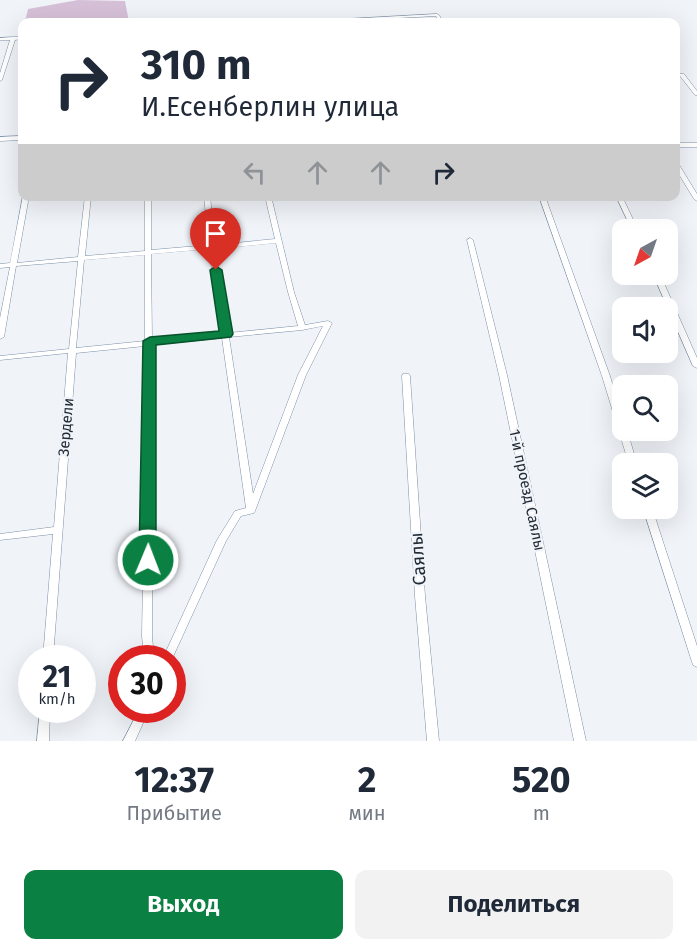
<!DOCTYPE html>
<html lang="ru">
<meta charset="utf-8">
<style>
:root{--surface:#fff;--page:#f2f2f3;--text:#1f2937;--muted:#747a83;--accent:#0b8043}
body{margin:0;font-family:"Fira Sans",sans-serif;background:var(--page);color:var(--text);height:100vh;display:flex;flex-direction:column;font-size:22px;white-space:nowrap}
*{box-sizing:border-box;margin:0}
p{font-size:20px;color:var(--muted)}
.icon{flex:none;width:33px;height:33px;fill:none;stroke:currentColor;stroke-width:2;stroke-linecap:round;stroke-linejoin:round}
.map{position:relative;height:741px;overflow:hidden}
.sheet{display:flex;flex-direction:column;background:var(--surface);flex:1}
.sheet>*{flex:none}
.banner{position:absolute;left:18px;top:18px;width:662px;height:183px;border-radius:12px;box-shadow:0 6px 24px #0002;background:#fff;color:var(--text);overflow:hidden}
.needle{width:39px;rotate:220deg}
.controls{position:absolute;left:612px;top:219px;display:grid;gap:12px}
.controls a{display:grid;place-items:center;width:66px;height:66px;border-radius:12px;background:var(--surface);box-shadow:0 6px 24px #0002;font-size:30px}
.speed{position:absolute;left:18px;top:645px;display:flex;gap:12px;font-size:30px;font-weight:700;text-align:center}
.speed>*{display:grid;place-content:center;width:78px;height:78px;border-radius:50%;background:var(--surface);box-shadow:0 6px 24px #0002;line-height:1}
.speed small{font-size:15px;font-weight:400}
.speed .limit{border:9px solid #d22;background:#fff;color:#111}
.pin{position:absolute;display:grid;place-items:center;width:51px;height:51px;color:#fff;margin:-62px -26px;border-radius:50% 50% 50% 0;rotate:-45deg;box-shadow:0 0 6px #0007}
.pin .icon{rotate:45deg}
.me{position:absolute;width:66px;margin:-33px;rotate:1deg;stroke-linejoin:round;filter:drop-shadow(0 0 4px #0008)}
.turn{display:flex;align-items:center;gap:21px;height:126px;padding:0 24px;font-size:27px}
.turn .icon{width:78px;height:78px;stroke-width:2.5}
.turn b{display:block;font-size:42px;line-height:51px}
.lanes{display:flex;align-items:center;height:57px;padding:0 24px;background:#0003;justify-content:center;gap:30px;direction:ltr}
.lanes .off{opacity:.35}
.eta{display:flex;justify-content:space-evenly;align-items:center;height:102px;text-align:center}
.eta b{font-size:36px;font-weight:700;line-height:42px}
.primary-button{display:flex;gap:12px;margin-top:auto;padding:12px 24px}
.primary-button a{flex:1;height:69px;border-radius:12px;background:var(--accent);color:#fff;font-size:24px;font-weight:700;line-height:69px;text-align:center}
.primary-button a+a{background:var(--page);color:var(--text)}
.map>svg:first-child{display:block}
.green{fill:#d6c0d7}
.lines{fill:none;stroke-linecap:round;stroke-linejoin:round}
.street-casing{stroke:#7c90a8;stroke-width:1}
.street{fill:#fff;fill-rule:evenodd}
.route{fill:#0b8043;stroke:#07532c;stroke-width:1.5}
.labels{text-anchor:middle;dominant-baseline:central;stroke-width:4.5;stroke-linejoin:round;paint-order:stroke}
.street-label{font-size:15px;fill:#222b35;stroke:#f0f4f9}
.near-street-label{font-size:18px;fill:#222b35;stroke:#f0f4f9}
</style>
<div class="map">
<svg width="697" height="741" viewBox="0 0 697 741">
<rect width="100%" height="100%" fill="#f0f4f9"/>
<!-- green -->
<path class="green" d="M78 0 125 1 129 22H25L28 9Z"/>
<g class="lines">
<!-- street casing -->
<g class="street-casing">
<path id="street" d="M437 14 439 15 443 22H439L436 16 323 22H308L310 21Z
M13 37H22V39L15 40 2 80 0 81V73L10 40H0V38Z
M680 74H684L697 91V95H695L680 76Z
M22 136V140L0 141V137Z
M675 143H697V147H675Z
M675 161 678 163 697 194V201L694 199 675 168Z
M23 196H29L17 263 78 257 85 196H91L85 256 145 251V196H151V250L209 245 204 196H210L215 245 275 239 265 196H271L294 292 305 325 328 321 332 323 306 375 255 511 254 513 241 516 226 541 172 659 163 658 217 540 235 511 246 508 222 338 152 345 153 459 152 636 154 658H144L142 636 145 459V346L76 353 53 658H43L53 534 0 540V534L54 527 68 353 0 360V356L69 349 78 261 16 266 4 337 0 339V318L10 267 0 268V264L10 263ZM276 243 288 292 298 326 228 333 215 249ZM209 249 221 334 152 341 151 254ZM145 255V341L76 348 84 260ZM323 326 298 375 253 494 229 337 302 330Z
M539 196H545L610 376 622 418V430H627L637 464H629L602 376Z
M616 196H622L638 230H632Z
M470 238 473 240 507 375 586 741H574L499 375 467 240Z
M653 274H660L697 358V368L693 366Z
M403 374H409L410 376 425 596 439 741H427L415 596 402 376Z
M643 508H652L697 646V667L693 665 692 662Z
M40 710H50L49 741H37Z
M139 710H149L135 741H123Z"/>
</g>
<!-- street -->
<use href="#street" class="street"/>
</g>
<!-- route -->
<path class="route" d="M216 266 222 270 233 334 231 337 156 345V560L154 565 148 567 142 565 139 560 143 341 150 337 219 331 210 270Z"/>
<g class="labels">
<!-- street labels -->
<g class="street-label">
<text transform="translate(66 427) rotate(-85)">Зердели</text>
<text transform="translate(527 490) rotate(78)">1-й проезд Саялы</text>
</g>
<!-- near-street labels -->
<g class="near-street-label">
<text transform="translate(418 559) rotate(-94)">Саялы</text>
</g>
</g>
</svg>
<div class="controls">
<a><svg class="needle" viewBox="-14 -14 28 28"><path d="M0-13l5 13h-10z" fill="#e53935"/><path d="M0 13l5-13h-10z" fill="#747a83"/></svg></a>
<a><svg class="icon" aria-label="sound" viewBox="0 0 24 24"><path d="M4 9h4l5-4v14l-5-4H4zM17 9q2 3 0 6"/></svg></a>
<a><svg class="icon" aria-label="search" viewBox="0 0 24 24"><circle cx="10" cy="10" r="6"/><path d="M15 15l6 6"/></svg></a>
<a><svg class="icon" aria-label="layers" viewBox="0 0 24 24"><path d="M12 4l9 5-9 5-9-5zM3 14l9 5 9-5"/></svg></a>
</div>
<div class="speed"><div>21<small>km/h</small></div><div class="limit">30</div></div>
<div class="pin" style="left:216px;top:270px;background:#d93025"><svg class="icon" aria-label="arrive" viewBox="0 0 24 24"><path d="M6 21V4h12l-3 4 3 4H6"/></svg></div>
<svg class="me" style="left:148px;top:560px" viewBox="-20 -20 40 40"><circle r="17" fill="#0b8043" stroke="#fff" stroke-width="3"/><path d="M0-11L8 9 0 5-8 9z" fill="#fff"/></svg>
<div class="banner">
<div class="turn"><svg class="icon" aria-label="right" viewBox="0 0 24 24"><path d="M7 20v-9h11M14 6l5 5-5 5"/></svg><div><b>310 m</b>И.Есенберлин улица</div></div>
<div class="lanes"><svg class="icon off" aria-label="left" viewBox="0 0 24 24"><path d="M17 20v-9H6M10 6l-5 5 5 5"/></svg><svg class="icon off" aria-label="ahead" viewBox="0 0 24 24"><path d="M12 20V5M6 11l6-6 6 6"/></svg><svg class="icon off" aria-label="ahead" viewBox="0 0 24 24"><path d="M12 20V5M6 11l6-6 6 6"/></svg><svg class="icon" aria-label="right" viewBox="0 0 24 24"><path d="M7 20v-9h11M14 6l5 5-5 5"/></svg></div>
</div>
</div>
<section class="sheet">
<div class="eta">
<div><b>12:37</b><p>Прибытие</p></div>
<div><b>2</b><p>мин</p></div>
<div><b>520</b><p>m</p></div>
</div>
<div class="primary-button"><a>Выход</a><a>Поделиться</a></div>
</section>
